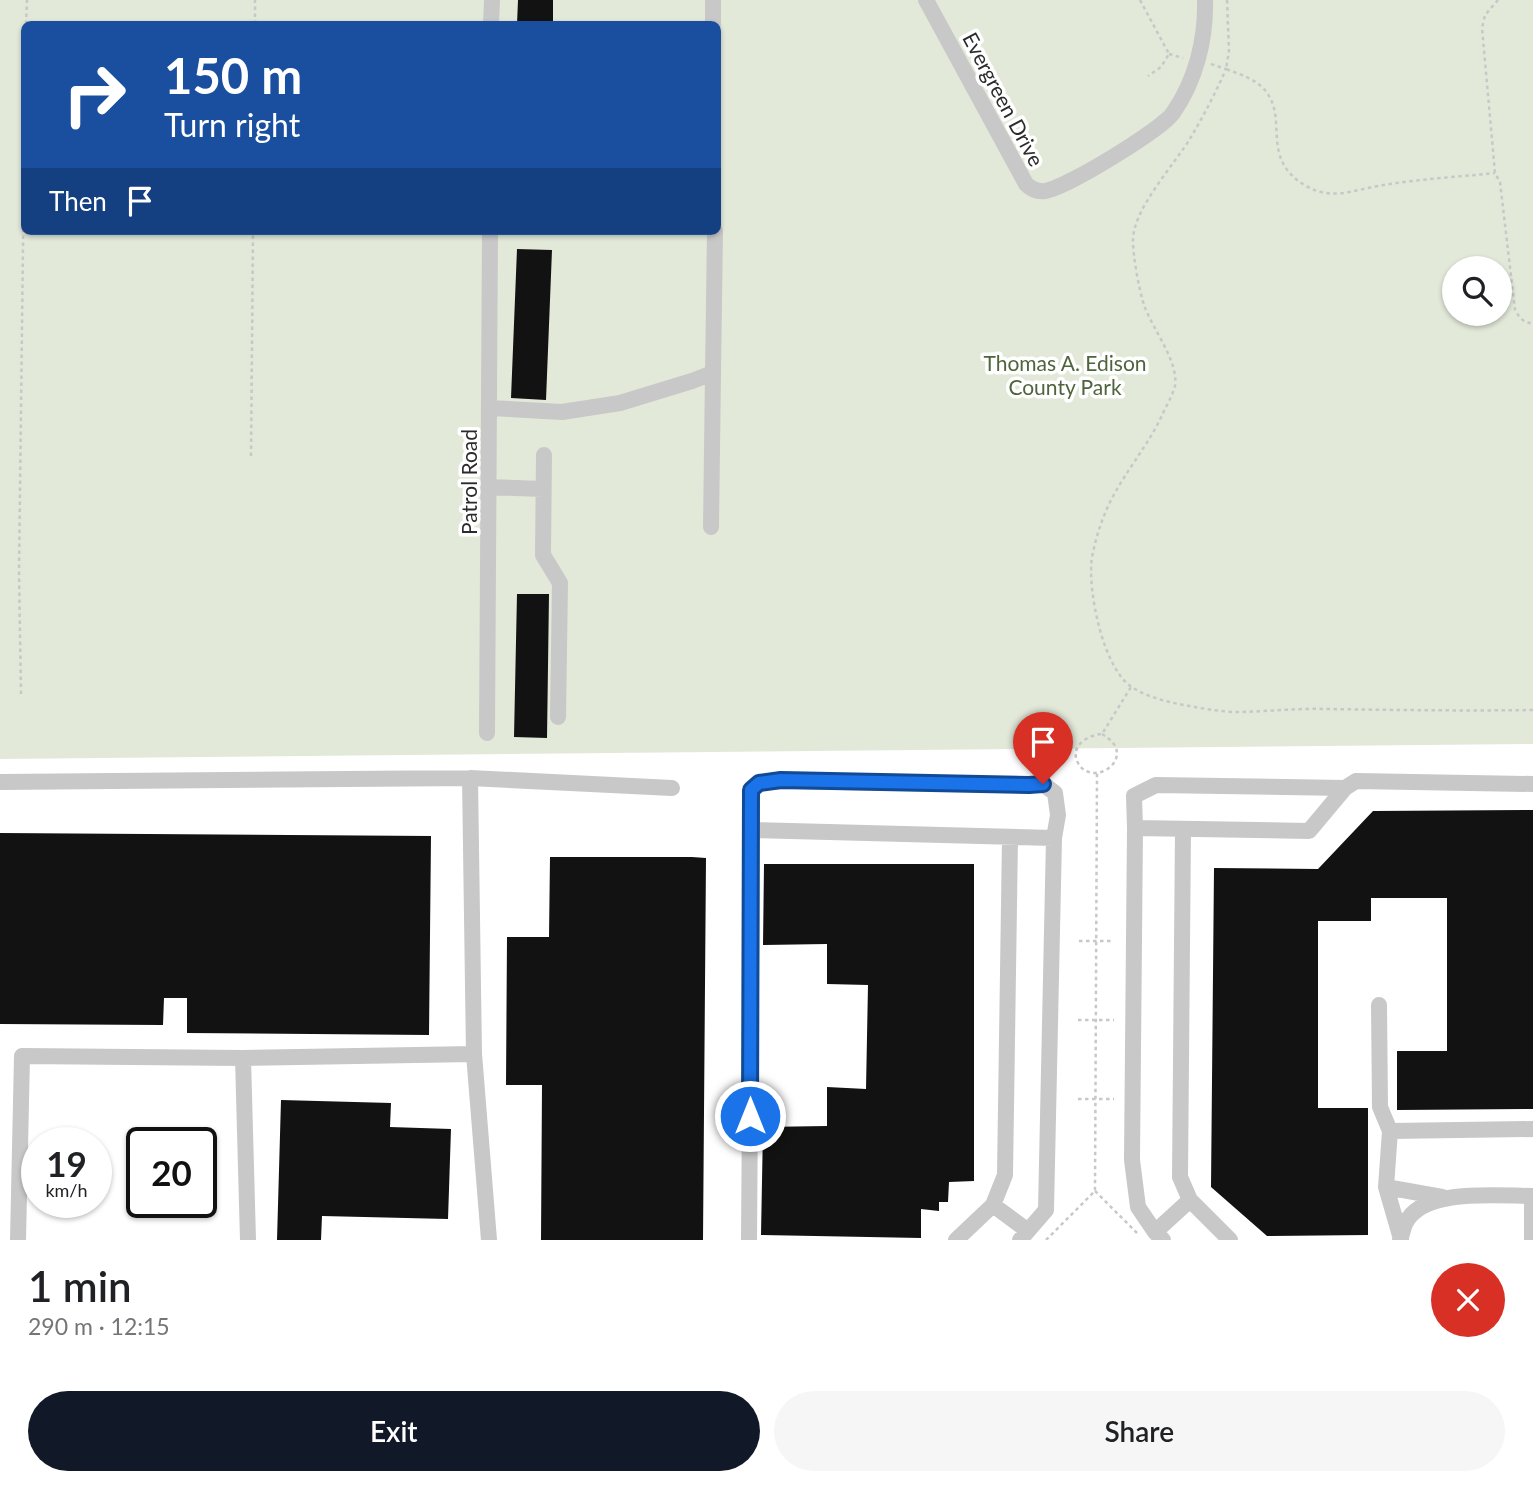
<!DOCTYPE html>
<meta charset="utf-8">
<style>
:root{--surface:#fff;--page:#f6f6f6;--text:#202124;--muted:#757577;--accent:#111827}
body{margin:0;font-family:Lato,sans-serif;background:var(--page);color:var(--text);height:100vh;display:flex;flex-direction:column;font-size:26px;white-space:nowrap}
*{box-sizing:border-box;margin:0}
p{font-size:23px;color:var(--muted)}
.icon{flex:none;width:38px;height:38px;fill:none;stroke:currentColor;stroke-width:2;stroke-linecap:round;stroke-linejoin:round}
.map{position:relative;height:1240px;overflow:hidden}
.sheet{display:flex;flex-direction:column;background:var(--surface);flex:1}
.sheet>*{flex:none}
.top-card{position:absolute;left:21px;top:21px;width:700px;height:214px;border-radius:10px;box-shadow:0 2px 5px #0004;background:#1a4fa0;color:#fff;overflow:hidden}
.fabs{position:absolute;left:1442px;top:256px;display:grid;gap:14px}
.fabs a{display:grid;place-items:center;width:70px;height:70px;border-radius:50%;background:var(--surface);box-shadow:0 2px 5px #0004;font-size:35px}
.speed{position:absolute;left:21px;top:1127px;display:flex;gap:14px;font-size:35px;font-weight:700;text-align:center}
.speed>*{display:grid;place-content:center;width:91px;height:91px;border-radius:50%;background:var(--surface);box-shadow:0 2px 5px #0004;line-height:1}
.speed small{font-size:18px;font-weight:400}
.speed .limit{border:4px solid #111;border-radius:10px;background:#fff;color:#111}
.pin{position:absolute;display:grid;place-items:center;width:60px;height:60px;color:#fff;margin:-72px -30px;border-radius:50% 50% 50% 0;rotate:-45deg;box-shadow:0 0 7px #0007}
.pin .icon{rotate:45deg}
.me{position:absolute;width:77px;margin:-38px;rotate:0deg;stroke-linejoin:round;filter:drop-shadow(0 0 5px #0008)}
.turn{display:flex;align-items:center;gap:24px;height:147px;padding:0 28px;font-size:32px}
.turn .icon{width:91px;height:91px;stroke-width:2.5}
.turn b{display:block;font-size:49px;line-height:60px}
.then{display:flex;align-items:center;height:66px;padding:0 28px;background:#0003;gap:14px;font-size:26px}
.round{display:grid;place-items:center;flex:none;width:74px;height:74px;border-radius:37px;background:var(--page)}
.head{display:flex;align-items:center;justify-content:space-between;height:119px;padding:0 28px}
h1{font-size:42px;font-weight:600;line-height:52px}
.action{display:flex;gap:14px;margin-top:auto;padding:14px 28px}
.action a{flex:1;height:80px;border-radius:42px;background:var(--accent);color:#fff;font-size:28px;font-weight:600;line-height:80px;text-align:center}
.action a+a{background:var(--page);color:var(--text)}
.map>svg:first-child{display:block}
.green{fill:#e2e9d9;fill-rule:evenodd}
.building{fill:#121212}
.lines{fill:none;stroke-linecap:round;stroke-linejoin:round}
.path{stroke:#c8c8c8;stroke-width:2.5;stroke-dasharray:3.5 3.5;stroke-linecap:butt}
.minor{stroke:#c8c8c8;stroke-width:16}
.route-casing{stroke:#114b97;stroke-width:18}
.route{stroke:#1a73e8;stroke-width:12}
.labels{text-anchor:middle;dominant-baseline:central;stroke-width:7;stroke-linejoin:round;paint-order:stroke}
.street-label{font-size:21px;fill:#2b2b2b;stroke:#fff}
.park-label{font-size:21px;fill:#4f643c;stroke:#fff}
</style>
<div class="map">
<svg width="1533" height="1240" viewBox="0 0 1533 1240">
<rect width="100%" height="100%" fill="#fff"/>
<!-- green -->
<path class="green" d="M0 0H1533V744L0 759ZM24 24H718V231H24ZM1454 268H1500V313H1454Z"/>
<!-- building -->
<path class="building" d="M518 0H553V24H517Z
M517 249 552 250 546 400 511 398Z
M517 594H549L547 738 514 737Z
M1533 810V1109L1397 1110V1051H1447V898H1371V921H1318V1108H1368V1235L1267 1236 1211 1187 1214 868 1318 869 1373 811Z
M0 833 431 836 429 1035 187 1033V998H164L163 1025 0 1024Z
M550 857H692L706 858 703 1240H541L542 1085H506L507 937H549Z
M764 864H974V1181L949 1182 948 1202H939V1211L921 1209V1238L761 1235 763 1127 827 1126V1087L866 1089 868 985 827 984V944L763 945Z
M281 1100 391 1103 390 1127 451 1129 448 1219 322 1216 321 1240H277Z"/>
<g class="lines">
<!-- path -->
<path class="path" d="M1140 0 1169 54 1161 67 1148 76
M1227 0 1229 51 1226 69C1239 74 1253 78 1263 88 1289 115 1262 152 1297 180 1304 185 1312 190 1321 192 1340 197 1359 189 1378 186 1417 179 1457 177 1495 173
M1498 0 1485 15 1482 28 1495 173 1500 182 1515 310C1519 317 1524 324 1533 323
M26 24 27 0
M255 24V0
M1169 54 1183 58
M1211 64 1226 69C1216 92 1204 115 1191 137 1175 164 1133 209 1133 240 1133 257 1139 289 1144 305 1152 328 1179 362 1175 386 1173 394 1168 403 1164 411 1150 443 1127 469 1111 500 1102 518 1096 537 1092 557 1087 589 1103 670 1133 688 1148 697 1167 702 1184 705 1200 708 1216 711 1233 712 1264 712 1295 708 1325 709 1395 710 1464 711 1533 710
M251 456 253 231
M21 694 19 572 24 166
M1102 734C1141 756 1093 790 1078 763 1069 746 1088 735 1102 734L1131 687
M1079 941H1113
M1078 1020H1114
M1078 1099H1114
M1095 1191 1137 1233
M1046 1240 1095 1191 1097 773"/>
<!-- minor -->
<path class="minor" d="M926 0 1026 184C1031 189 1037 192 1045 191 1066 188 1161 130 1173 113 1196 80 1206 39 1205 0
M491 24 492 0
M713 24V0
M490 408 562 412 620 403 692 381 713 373 715 231
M544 455 543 555 560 583 558 717
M489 487 543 489
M711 527 713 373
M487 733 490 231
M0 782 470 778
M1345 788 1356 781 1533 784
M1135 828 1309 831 1345 788 1156 785 1134 796 1135 828 1132 1160 1138 1207 1155 1232 1163 1240
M1183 829 1180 1177 1190 1200
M752 830 751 790 759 783 781 781 1029 785 1043 784 1055 793 1058 815 1054 838
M1379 1005 1380 1107 1390 1131
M474 1054 470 778 672 788
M1386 1187 1442 1197
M993 1205 1005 1175 1010 837
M1155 1232 1190 1200 1230 1240
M1401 1239 1386 1187 1390 1131 1533 1129
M18 1240 22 1056 243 1058
M248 1240 243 1058 474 1054 489 1240
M749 1240 752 830 1054 838 1046 1210 1020 1240
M956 1240 993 1205 1028 1231
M1400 1240C1402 1235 1403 1229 1405 1224 1422 1187 1499 1196 1533 1196
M1532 1240V1196"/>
</g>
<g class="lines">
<!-- route casing -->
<g class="route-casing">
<path id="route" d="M750 1116 751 790 759 783 781 780 1029 785 1043 784"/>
</g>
<!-- route -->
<use href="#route" class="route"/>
</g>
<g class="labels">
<!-- street labels -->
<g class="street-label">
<text transform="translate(1004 99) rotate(62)">Evergreen Drive</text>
<text transform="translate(468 482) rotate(-90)">Patrol Road</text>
</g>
<!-- park labels -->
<g class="park-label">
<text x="1065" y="362">Thomas A. Edison<tspan x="1065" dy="24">County Park</tspan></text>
</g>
</g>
</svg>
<div class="fabs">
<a><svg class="icon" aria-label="search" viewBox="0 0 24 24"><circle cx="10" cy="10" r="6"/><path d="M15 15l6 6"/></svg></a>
</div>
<div class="speed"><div>19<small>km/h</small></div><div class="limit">20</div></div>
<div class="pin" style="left:1043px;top:784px;background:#d93025"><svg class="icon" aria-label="arrive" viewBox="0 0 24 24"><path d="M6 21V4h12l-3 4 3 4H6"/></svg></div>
<svg class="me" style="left:750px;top:1116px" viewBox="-20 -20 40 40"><circle r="17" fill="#1a73e8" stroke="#fff" stroke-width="3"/><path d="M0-11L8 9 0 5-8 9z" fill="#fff"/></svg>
<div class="top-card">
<div class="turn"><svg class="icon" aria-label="right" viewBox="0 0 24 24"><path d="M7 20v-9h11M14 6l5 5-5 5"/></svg><div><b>150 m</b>Turn right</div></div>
<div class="then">Then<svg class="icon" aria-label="arrive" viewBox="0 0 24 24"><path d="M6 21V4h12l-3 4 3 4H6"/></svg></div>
</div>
</div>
<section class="sheet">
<div class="head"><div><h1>1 min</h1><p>290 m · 12:15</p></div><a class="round" style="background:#d93025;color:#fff"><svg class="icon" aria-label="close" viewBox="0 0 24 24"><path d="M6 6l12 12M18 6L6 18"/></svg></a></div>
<div class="action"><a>Exit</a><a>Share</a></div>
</section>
